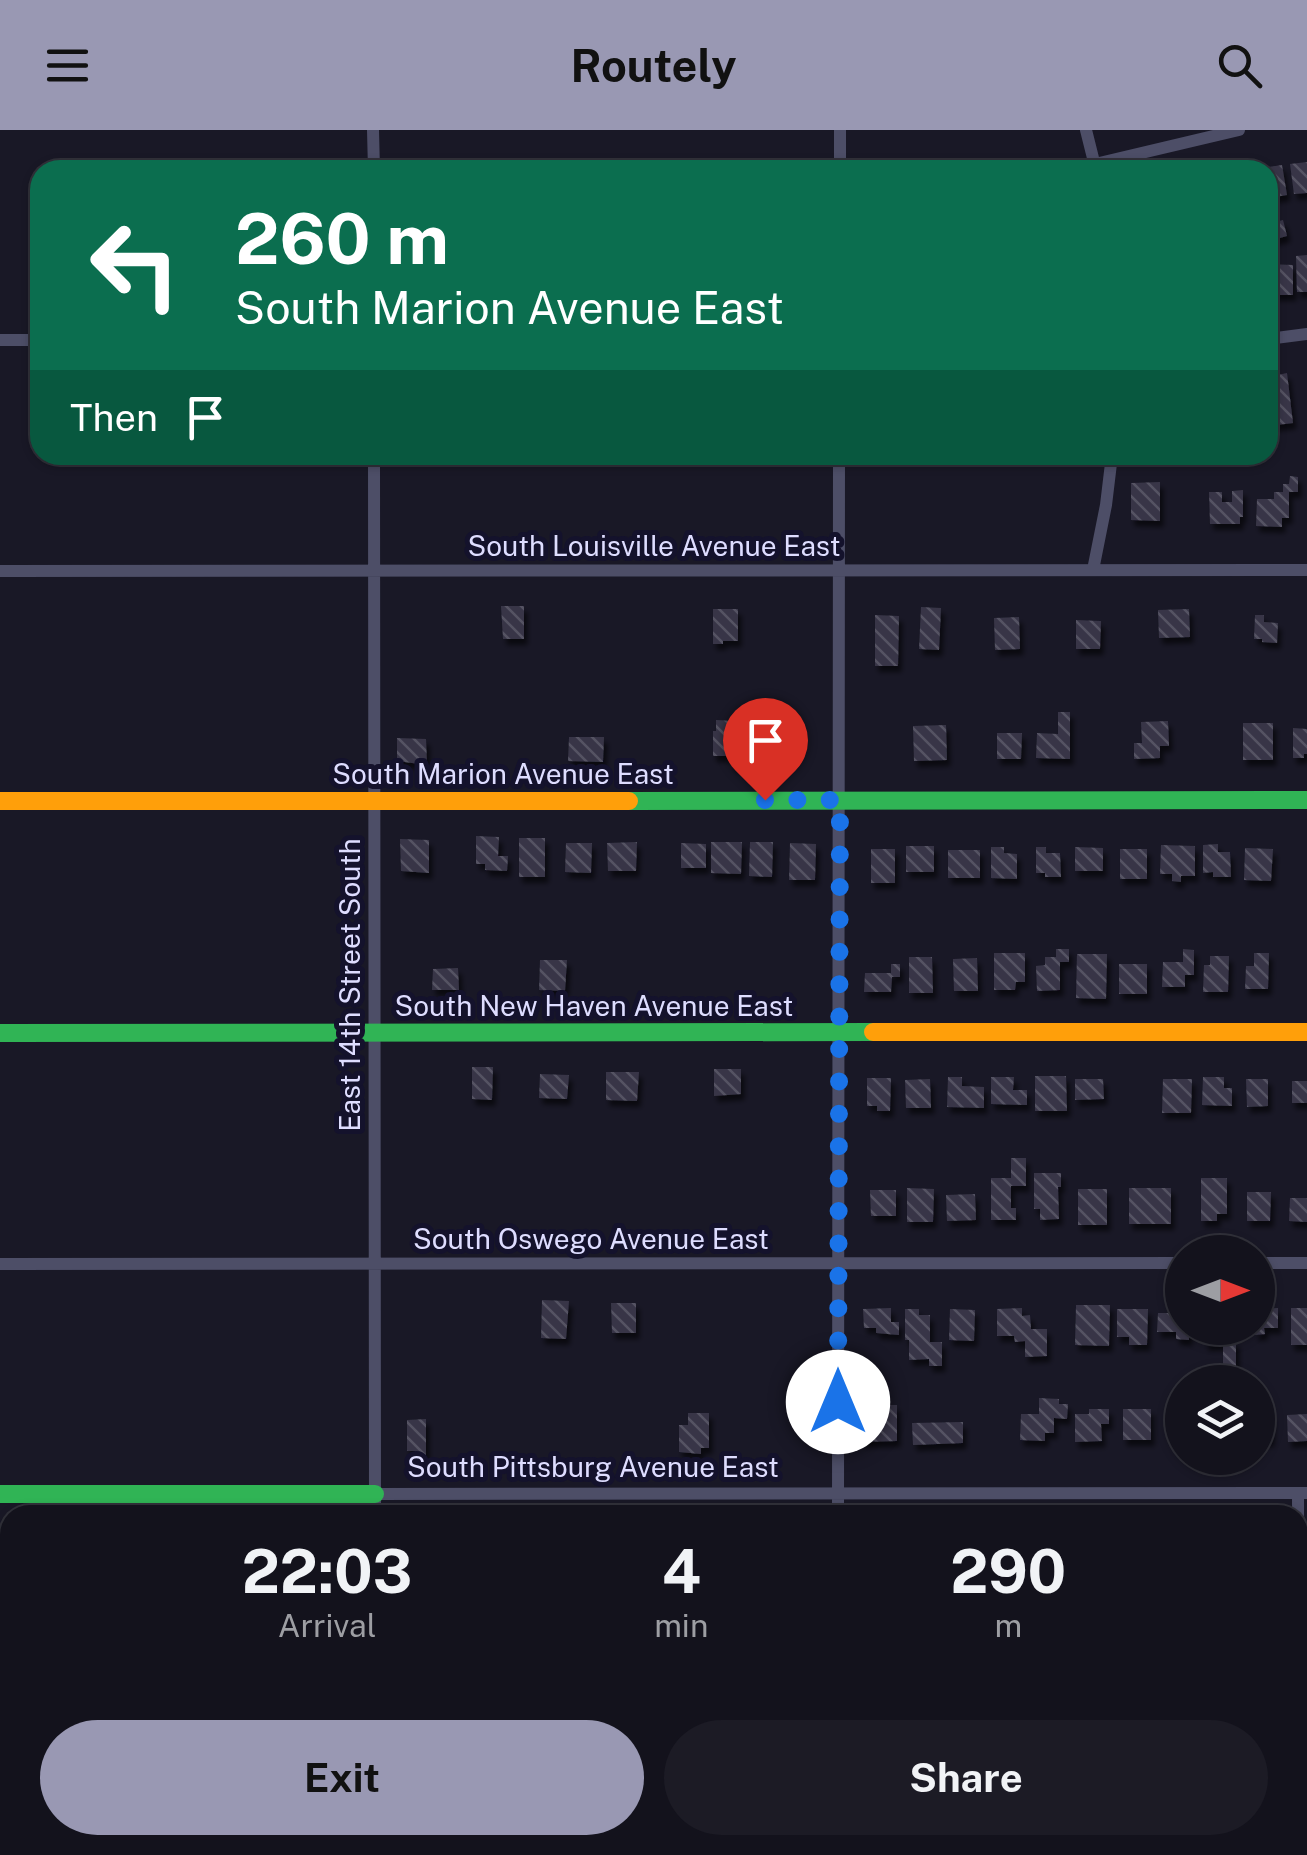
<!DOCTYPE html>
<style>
:root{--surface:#13121c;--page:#1c1b25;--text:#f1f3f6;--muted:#9d9ea3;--line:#32323b;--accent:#9998b3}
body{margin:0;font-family:"Public Sans",sans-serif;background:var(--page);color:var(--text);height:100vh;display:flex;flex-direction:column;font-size:38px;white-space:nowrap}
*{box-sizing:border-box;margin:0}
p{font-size:32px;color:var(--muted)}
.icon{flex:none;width:55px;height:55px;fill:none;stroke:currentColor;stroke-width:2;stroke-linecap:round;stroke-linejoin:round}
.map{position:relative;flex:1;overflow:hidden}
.side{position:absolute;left:0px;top:1375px;width:1308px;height:350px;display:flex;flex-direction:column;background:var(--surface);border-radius:30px 30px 0 0;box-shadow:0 2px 8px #0004,0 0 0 2px var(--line)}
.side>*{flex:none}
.banner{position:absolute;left:30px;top:30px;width:1248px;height:305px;border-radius:30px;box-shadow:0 2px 8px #0004,0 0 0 2px var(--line);background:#0b6e4f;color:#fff;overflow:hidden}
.needle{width:65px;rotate:90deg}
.fabs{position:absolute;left:1165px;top:1105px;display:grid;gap:20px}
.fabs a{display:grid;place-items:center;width:110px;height:110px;border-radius:50%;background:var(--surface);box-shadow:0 2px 8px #0004,0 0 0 2px var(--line);font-size:50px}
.pin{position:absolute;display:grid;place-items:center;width:85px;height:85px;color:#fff;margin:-102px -42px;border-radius:50% 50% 50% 0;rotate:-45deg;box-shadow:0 0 10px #0007}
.pin .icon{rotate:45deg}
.me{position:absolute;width:110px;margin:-55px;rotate:0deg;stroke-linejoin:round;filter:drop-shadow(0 0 8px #0008)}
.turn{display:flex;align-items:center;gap:35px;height:210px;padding:0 40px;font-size:45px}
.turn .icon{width:130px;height:130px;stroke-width:2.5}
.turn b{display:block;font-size:70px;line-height:85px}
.then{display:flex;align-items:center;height:95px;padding:0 40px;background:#0003;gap:20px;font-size:38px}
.eta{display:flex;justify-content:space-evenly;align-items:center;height:170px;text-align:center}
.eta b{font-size:60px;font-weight:700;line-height:70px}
.cta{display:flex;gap:20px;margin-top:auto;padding:20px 40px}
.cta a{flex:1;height:115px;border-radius:60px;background:var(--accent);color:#111;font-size:40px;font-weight:700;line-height:115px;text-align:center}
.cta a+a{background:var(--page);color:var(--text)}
header{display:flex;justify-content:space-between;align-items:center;height:130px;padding:0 40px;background:var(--accent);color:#111;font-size:45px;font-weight:700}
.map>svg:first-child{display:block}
.building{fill:url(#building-back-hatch);filter:url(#shadow)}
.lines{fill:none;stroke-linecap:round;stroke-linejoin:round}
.street{stroke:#4d4e67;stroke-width:12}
.fast{stroke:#30b455;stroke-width:18}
.slow{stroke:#ff9f0a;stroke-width:18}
.route{stroke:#1a73e8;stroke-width:18;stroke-dasharray:0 32.4}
.labels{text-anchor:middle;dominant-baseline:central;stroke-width:10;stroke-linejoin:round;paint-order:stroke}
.street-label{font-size:28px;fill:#deddff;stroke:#14122c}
</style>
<header><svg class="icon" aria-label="menu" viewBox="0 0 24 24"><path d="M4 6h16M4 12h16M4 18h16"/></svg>Routely<svg class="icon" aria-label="search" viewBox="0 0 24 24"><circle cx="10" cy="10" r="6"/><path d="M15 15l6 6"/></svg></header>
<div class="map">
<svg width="1307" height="1725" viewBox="0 0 1307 1725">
<defs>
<pattern id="building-back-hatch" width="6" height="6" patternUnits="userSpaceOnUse" patternTransform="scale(2.5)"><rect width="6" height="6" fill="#383647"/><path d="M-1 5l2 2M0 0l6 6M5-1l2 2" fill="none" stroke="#545363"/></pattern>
<filter id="shadow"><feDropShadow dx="3.5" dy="6" stdDeviation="2.5" flood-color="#0009"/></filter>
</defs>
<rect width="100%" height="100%" fill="#191826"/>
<!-- building -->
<path class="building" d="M1307 32V63L1294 64 1290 34Z
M1282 35 1287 65 1268 68V37Z
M1283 90 1287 106 1269 111 1268 94Z
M1307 125V162H1297L1296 126Z
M1268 134 1293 135V165H1268Z
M1287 243 1293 293 1268 296V247Z
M1290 346 1298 347V362H1289V388H1282V397L1256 396 1257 369H1274V362H1283V354H1289Z
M1160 352V391L1131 390V353Z
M1243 360V387H1240V394H1210L1209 362H1222V372H1232V361Z
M501 476H524V509H503Z
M921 477 941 478 939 520 919 519Z
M713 479H738V511H723V514H713Z
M1189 479 1190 507 1159 508 1158 480Z
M875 485 899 486 898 536H875Z
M1255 485H1264V492L1278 493 1277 513 1262 512V509H1254Z
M1019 487 1020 519 995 520 994 488Z
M1076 490 1101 491 1100 519H1076Z
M1058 582H1070V629L1036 628 1037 603 1058 604Z
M716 590 735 591V612H742V636H732V626H713V601H716Z
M1168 591 1169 616H1160V628L1134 629V613H1142L1141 592Z
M1243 593H1273V630H1243Z
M946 595 947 630 914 631 913 596Z
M1293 598 1307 599V624H1304V628H1293Z
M997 603H1022L1021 629H997Z
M569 607H604L603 632 568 631Z
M397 608 426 609 427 635 397 631Z
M476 706 499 707 498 726H508L507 741 485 740V734H476Z
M519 708H545V747H519Z
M400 709 429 710V743L401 741Z
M637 712 636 741H608L607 713Z
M711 712H742L741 744 711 743Z
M750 712H773L772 747 749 746Z
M566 713H592L591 743 565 742Z
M681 713 706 714V738H681Z
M790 713 816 714 815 750H789Z
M1218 714V722H1230L1231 747H1213V742L1203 743V715Z
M1161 715 1195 716V746H1181V752L1172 751V744H1160Z
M906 716H934V742H906Z
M991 717H1004V723L1017 724V749L991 748Z
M1036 717H1046V723H1060L1061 747H1045V743H1036Z
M1075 717 1103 718V741H1075Z
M1245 718 1273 719 1271 751 1244 750Z
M871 719H895V753H871Z
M1120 719H1147V749H1120Z
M948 720H980V748H948Z
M1056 819H1069V832H1060V860L1037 861 1036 836 1045 835V827H1056Z
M1183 819 1194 820V845H1185V857H1162L1163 832H1183Z
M994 823H1025V852H1016L1015 860H994Z
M1254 823H1269L1268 859H1245L1246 836H1254Z
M1077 824H1107L1106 869 1076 868Z
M1210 826H1229L1228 862H1203L1204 835H1210Z
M909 827H932L933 863H909Z
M977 828 978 861H954L953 829Z
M540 830H567L565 861 539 860Z
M891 834H900V847H892L891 862H864L865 843H891Z
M1119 834H1147V864H1119Z
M458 838 459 860H432L433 839Z
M472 937H493L492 970 472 969Z
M714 939H741V964L714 966Z
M606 942H639L637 971 606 970Z
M540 944 569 945 567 969 539 968Z
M1035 946H1066L1067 981H1035Z
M948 947H962V956L984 957V978L947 977Z
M991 947H1014L1013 960H1027V975L991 974Z
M1203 947H1224V958H1232V976L1202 975Z
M867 948H891L890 981H877V976H867Z
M930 949 931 978H906L905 950Z
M1075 949H1103L1104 969 1075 970Z
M1163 949H1192L1191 983H1162Z
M1246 949H1268V976L1247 977Z
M1292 951H1307V973H1292Z
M1011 1028H1026V1056H1011V1078H1016V1090H991V1048H1011Z
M1034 1043H1061V1057H1058L1059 1089 1040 1090V1079H1034Z
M1201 1048H1227V1084H1217V1091H1201Z
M907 1058 934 1059 933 1092H907Z
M1129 1058H1171V1094H1129Z
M1078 1059H1107V1095H1078Z
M870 1060H896V1086H871Z
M1247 1062H1271L1270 1091H1247Z
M975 1064 976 1090 947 1091 946 1065Z
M1290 1068H1307V1092L1289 1091Z
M542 1170 569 1171 566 1209 541 1208Z
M611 1173H636V1203H612Z
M1076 1175H1110L1109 1216 1075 1215Z
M891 1178V1192H899V1205L876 1203V1198H864L863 1179Z
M1022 1178V1186L1030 1185 1031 1199H1047V1226L1025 1227V1211L1015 1212 1014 1206H997V1179Z
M1278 1178V1198H1264L1265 1204 1255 1205V1198H1258V1179Z
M1291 1178H1307V1215H1291Z
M905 1179H919V1185H930V1212H942V1236H929V1229L909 1230V1210H905Z
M950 1179 975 1180 974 1211 949 1210Z
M1117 1179H1148L1147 1215H1129V1207H1117Z
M1169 1180H1182V1198H1189V1210L1176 1209V1202H1157L1158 1183H1169Z
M1205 1198H1228V1211H1236V1240H1223V1214L1205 1215Z
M1039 1268 1059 1269V1274H1068L1067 1289 1054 1288V1303H1045V1311L1020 1310 1021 1284H1039Z
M882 1275H897V1311L862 1312V1292H883Z
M1089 1279H1109V1294H1101L1102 1311 1075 1312V1284H1089Z
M1123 1279H1151V1310H1123Z
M688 1283H709V1318H701V1324L679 1322V1295H688Z
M1258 1284H1271V1311L1258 1310Z
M1307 1284V1311L1288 1312 1287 1285Z
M426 1289V1328L415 1327V1321H407V1290Z
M963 1292V1313L913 1315 912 1293Z"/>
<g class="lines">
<!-- street -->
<path class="street" d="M373 0 374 40
M840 0V40
M1086 0 1096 40
M840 36 893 39H1011L1095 34 1239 0
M1268 209 1307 204
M0 210H40
M374 325 375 1385
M1093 440 1106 375 1112 325
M0 441 1307 440
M1258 1133H1307
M0 1134 1182 1133
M1298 1363 1299 1725
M375 1364 1307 1363
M838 1385 839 325
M0 1595H10
M376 1715V1725
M837 1715V1725"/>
<!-- fast -->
<path class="fast" d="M629 671 1307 670
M0 903 873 902
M0 1364H375"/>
<!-- slow -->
<path class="slow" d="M0 671H629
M873 902H1307"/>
</g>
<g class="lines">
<!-- route -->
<path class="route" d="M765 670H840L838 1272"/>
</g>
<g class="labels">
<!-- street labels -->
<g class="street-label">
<text x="654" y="415">South Louisville Avenue East</text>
<text x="503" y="643">South Marion Avenue East</text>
<text transform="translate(349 855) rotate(-90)">East 14th Street South</text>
<text x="594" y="875">South New Haven Avenue East</text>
<text x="591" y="1108">South Oswego Avenue East</text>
<text x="593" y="1336">South Pittsburg Avenue East</text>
</g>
</g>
</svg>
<div class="fabs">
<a><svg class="needle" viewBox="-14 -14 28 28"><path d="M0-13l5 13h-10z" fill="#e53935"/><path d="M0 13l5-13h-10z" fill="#9d9ea3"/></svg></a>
<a><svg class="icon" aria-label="layers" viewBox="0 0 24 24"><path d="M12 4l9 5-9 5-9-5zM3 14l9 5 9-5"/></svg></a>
</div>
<div class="pin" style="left:765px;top:670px;background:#d93025"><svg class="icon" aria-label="arrive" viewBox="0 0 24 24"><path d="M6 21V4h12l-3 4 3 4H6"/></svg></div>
<svg class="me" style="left:838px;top:1272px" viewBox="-20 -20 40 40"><circle r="19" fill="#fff"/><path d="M0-13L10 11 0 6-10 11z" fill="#1a73e8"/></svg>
<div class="banner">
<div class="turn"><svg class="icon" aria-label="left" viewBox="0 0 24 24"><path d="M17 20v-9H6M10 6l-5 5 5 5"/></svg><div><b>260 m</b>South Marion Avenue East</div></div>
<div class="then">Then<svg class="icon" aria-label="arrive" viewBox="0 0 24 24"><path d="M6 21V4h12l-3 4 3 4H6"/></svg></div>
</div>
<section class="side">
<div class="eta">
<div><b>22:03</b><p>Arrival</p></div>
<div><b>4</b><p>min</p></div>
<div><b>290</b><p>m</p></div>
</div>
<div class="cta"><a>Exit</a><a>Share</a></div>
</section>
</div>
